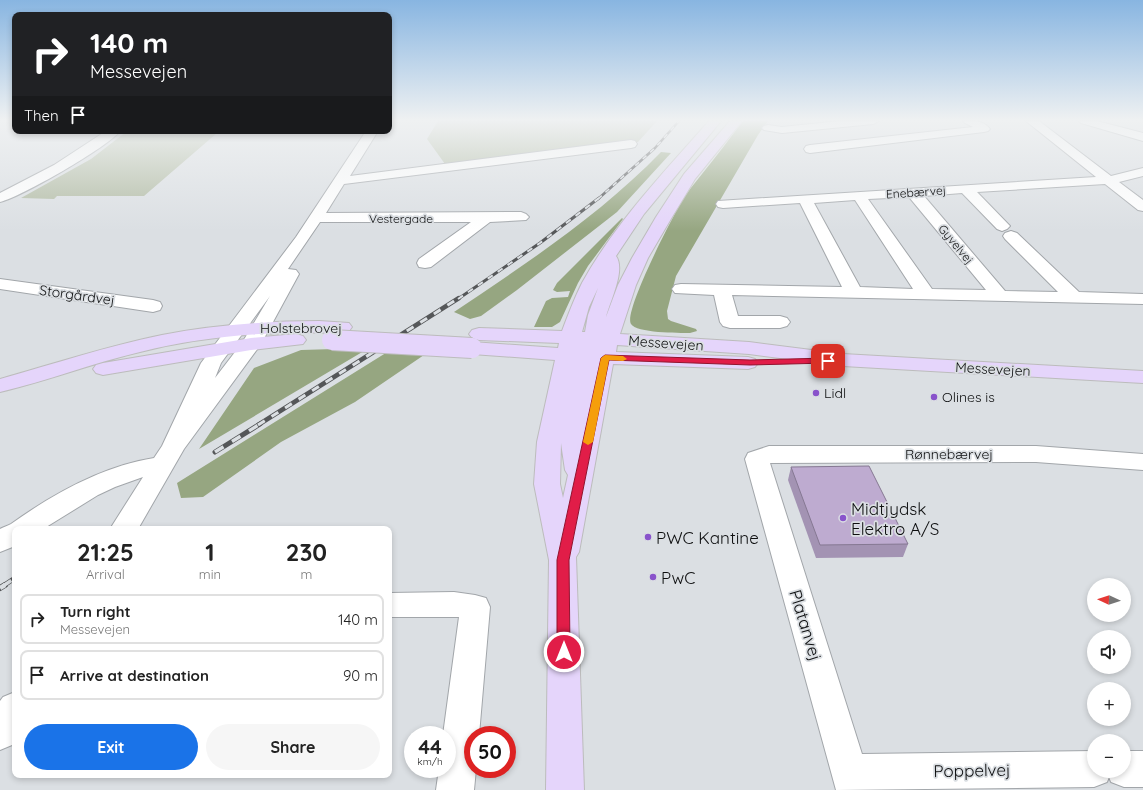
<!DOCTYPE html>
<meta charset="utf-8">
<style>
:root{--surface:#fff;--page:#f6f6f6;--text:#222;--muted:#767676;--line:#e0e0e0;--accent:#1a73e8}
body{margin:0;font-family:Quicksand,sans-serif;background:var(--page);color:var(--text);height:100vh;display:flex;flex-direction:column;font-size:15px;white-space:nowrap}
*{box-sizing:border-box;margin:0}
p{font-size:13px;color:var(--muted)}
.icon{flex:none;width:22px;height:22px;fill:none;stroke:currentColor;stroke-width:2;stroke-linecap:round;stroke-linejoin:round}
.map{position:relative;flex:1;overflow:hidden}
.side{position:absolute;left:12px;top:526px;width:380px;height:252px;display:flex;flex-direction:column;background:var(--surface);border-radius:8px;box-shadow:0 2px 6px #0003}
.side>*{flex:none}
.banner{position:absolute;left:12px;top:12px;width:380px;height:122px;border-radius:8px;box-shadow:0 2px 6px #0003;background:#202124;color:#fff;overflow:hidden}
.needle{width:26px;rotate:273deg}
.buttons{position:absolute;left:1087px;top:578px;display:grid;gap:8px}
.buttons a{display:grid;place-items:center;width:44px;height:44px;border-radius:50%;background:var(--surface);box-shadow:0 2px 6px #0003;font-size:20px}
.speed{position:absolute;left:404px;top:726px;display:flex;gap:8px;font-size:20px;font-weight:700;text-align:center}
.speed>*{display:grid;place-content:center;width:52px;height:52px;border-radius:50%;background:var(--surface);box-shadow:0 2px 6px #0003;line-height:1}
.speed small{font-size:10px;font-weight:400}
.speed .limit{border:6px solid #d22;background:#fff;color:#111}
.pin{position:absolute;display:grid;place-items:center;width:34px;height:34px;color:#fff;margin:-17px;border-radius:8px;box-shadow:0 2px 6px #0006}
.me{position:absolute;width:44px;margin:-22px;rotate:0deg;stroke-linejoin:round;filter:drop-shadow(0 0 3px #0008)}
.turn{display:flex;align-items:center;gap:14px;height:84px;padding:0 12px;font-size:18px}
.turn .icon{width:52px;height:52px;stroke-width:2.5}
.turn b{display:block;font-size:28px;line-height:34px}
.then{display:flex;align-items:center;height:38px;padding:0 12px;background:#0003;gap:8px;font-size:15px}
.eta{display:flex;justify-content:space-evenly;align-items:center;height:68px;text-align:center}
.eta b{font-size:24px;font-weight:700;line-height:28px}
.button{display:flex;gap:8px;margin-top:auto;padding:8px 12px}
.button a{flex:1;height:46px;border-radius:24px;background:var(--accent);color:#fff;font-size:16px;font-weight:700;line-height:46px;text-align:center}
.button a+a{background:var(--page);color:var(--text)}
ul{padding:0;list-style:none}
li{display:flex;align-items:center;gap:12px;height:50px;margin:0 8px 6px;padding:0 4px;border:2px solid var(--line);border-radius:8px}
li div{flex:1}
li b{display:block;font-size:15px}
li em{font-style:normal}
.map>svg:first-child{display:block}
.green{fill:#b1bba3}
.forest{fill:#96a681}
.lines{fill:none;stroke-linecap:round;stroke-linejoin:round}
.minor-casing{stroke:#a2a6aa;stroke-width:2}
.major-casing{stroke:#bcbcbc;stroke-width:2}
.minor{fill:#fff;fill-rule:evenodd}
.major{fill:#e5d5fb;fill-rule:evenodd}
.rail-far4-casing{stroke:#555759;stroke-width:2.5}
.rail-far3-casing{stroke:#555759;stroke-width:3}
.rail-far2-casing{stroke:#555759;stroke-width:4.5}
.rail-far1-casing{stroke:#555759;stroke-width:5}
.rail-casing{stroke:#555759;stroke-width:6}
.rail-far4{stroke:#dbdfe3;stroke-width:1.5;stroke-dasharray:5;stroke-linecap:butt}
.rail-far3{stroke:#dbdfe3;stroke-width:2;stroke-dasharray:6;stroke-linecap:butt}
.rail-far2{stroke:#dbdfe3;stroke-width:3;stroke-dasharray:8;stroke-linecap:butt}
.rail-far1{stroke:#dbdfe3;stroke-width:3.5;stroke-dasharray:10;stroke-linecap:butt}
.rail{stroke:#dbdfe3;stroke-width:4.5;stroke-dasharray:14;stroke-linecap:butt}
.major-bridge-casing{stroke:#bcbcbc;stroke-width:22;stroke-linecap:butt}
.major-bridge{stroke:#e5d5fb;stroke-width:20}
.wall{fill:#a393b3}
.building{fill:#beabd0;stroke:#857892}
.route{fill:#e11d48;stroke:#92132f}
.slow{fill:#f59e0b}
.poi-dot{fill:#8953cb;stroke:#dbdfe3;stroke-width:1.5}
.labels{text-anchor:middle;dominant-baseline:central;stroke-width:3.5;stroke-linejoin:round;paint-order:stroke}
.far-street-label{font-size:12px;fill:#0e0f10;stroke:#dbdfe3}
.street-label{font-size:14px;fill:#0e0f10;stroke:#dbdfe3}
.poi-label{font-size:14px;fill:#0e0f10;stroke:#dbdfe3;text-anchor:start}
.near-poi-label{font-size:17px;fill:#0e0f10;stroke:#dbdfe3;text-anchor:start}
.near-street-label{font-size:17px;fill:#0e0f10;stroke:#dbdfe3}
</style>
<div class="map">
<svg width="1143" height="790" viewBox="0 0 1143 790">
<rect width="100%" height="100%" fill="#dbdfe3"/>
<!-- green -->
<path class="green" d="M438 121H657L638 142 445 164 427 139Z
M148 131H201L199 133H217L144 196H57L54 199 21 198 91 159 126 132Z"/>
<!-- forest -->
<path class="forest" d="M743 121H768L758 135 676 276 667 311 668 319 671 321 696 329 697 331 690 333C679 333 636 333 631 324 623 312 673 216 682 201 687 192 695 183 702 174 716 157 729 139 743 121Z
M661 152 671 153 617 212 517 290 481 316 470 319 454 312C527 263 600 215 661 152Z
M622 218 623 219 588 266 578 283 560 322 552 327H534L546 301 552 298 568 297 570 291 557 292 553 290 557 283Z
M369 348 199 449 254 368 301 350Z
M389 351 424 355 355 402 281 442 203 497 181 498 177 483Z"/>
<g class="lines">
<!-- minor casing -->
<g class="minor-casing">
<path id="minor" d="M840 121H879L873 124 782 133 764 130 762 128 764 126 768 125 782 127Z
M963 121C974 121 983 120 990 129L988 131 984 132 810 153 806 152 804 149 806 146 810 145 973 127 965 123Z
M1026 121H1039L1111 176 1143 168V176L1119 182 1143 200V211L1138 210 1105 184 977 192 1010 226 1007 229 1002 231 997 229 962 193 924 196 1005 291 1058 292 1005 239 1003 236 1005 233 1011 231 1017 233 1079 292 1143 294V304L732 295 738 316H780L787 318 790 322 787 326 780 328H730L723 326 720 322 714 295 675 293 672 289 675 285 681 284 842 287 800 203 723 208 718 207 716 204 718 201 1096 177ZM909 197 986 290 932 289 868 199ZM855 200 913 289 860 287 814 203Z
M1079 121H1097L1143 133V141L1081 123Z
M106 131H120C108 147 21 197 0 202V193L54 165Z
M366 131H378L350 176 631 140 635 141 637 144 635 147 631 148 344 184 326 213 521 212 526 214 529 217 526 220 490 222 431 267 425 268 419 267 417 263 419 259 471 222H320L288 269 296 270 299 274 261 344 184 449 138 529H110L143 477 115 487 98 495 43 529H15V546L0 552V529C3 527 8 526 11 524 53 494 103 466 154 458L162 446 201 363 296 237ZM270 296 242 343 215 378 221 363Z
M0 279 153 300 160 302 162 306 160 310 153 312 0 289Z
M769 446H1036L1143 454V470L1036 462 770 463 862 754 1094 751V771H1124V751H1143V787H1124L1111 782 1109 777 1107 782 1094 787 836 790 745 459 748 453Z
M454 592 475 595 486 598 490 607 479 735H473V769H476L474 790H436L439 769H447V735H443L459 617H389V593Z
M15 692V740L12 745 0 750V701L3 697Z"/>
</g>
<!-- major casing -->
<g class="major-casing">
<path id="major" d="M709 121H721L644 214 616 256C626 270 610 301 606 317L618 285 632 258 656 217 684 174 730 121H742L695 179 672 217 648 258 636 285 620 334 749 342 843 354 1143 371V383L843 366 749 354 617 345 616 352 748 357 755 359 758 363 755 367 748 369 613 364 579 552 576 557 584 790H546L549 560 534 484 537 442 555 360 472 354 465 352 462 348 465 344 472 342 558 348 559 343 479 340 472 338 469 334 472 330 479 328 562 331C568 315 574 299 582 283 615 223 664 172 709 121ZM598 288 588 315 585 332H582L589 307ZM561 443 565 470 568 475 563 498 560 484Z
M319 321 349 323 352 327 349 331 342 333C274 331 206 335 140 352 93 363 47 381 0 392V379C54 364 107 346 162 335 214 325 266 321 319 321Z
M296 334 303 336 306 340 303 344 251 350 103 375 96 373 93 369 96 365 103 363 251 338Z"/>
</g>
<!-- minor -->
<use href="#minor" class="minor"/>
<!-- major -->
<use href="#major" class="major"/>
<!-- rail-far4 casing -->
<g class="rail-far4-casing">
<path id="rail-far4" d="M598 199 655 148 679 121"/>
</g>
<!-- rail-far3 casing -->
<g class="rail-far3-casing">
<path id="rail-far3" d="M458 299 540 243 599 198"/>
</g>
<!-- rail-far2 casing -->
<g class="rail-far2-casing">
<path id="rail-far2" d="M258 425 459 298"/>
</g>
<!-- rail-far1 casing -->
<g class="rail-far1-casing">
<path id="rail-far1" d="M215 452 260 424
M3 586 15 578"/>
</g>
<!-- rail casing -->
<g class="rail-casing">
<path id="rail" d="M0 588 5 585"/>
</g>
<!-- rail-far4 -->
<use href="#rail-far4" class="rail-far4"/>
<!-- rail-far3 -->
<use href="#rail-far3" class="rail-far3"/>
<!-- rail-far2 -->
<use href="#rail-far2" class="rail-far2"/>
<!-- rail-far1 -->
<use href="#rail-far1" class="rail-far1"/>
<!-- rail -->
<use href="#rail" class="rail"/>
<!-- major-bridge casing -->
<g class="major-bridge-casing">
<path id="major-bridge" d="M332 340 472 348"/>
</g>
<!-- major-bridge -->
<use href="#major-bridge" class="major-bridge"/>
</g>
<!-- wall -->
<path class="wall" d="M791 467 908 544 903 557 816 558 788 480Z"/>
<!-- building -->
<path class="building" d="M869 466 908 544 820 545 791 467Z"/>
<!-- sky -->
<linearGradient id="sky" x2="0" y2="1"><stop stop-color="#88b5e1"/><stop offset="0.52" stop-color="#eff1f2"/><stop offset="1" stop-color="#eff1f2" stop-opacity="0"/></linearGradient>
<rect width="1143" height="231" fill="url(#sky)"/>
<!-- route -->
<path class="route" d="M605 355 750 360 828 358 832 361 828 363 750 365 609 360 569 560 570 652 568 656 564 658 559 656 557 652V560L601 358Z"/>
<!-- slow -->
<path class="slow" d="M605 355 623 356 627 359 623 361 609 360 593 442 588 445 583 442 601 358Z"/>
<!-- markers -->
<g class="poi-dot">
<circle cx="816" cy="393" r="4"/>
<circle cx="934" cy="397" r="4"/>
<circle cx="843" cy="518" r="4"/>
<circle cx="648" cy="537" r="4"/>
<circle cx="653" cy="577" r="4"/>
</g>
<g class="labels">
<!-- far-street labels -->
<g class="far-street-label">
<text transform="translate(916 192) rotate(-4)">Enebærvej</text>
<text x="401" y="218">Vestergade</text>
<text transform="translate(956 244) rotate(50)">Gyvelvej</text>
</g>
<!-- street labels -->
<g class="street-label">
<text transform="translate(77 295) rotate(8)">Storgårdvej</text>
<text x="301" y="328">Holstebrovej</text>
<text transform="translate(666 343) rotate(4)">Messevejen</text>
<text transform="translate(993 369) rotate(3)">Messevejen</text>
<text x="949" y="454">Rønnebærvej</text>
</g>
<!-- poi labels -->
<g class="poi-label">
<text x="824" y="393">Lidl</text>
<text x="942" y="397">Olines is</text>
</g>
<!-- near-poi labels -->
<g class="near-poi-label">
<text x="851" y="508">Midtjydsk<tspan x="851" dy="20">Elektro A/S</tspan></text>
<text x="656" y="537">PWC Kantine</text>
<text x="661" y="577">PwC</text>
</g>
<!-- near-street labels -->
<g class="near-street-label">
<text transform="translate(806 625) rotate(73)">Platanvej</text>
<text transform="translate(972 770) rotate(-1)">Poppelvej</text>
</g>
</g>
</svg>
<div class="buttons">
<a><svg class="needle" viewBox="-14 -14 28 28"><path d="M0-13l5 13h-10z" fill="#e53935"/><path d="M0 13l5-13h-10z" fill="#767676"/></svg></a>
<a><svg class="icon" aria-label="sound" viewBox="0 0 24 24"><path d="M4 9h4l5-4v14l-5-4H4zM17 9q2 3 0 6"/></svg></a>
<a>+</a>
<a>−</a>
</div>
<div class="speed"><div>44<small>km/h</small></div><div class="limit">50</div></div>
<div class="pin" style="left:828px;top:361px;background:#d93025"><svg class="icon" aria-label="arrive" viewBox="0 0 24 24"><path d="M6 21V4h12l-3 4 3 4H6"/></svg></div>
<svg class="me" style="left:564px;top:652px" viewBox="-20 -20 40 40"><circle r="17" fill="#e11d48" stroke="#fff" stroke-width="3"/><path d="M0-11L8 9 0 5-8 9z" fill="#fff"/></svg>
<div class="banner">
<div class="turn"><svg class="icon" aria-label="right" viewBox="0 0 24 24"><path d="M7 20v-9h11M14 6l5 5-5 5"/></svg><div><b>140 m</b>Messevejen</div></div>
<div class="then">Then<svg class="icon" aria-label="arrive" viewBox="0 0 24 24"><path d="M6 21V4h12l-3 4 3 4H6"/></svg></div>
</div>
<section class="side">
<div class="eta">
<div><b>21:25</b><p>Arrival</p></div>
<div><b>1</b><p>min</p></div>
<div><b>230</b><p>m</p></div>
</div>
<ul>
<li><svg class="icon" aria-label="right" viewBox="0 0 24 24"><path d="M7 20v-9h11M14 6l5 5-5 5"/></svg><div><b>Turn right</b><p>Messevejen</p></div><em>140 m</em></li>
<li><svg class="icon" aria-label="arrive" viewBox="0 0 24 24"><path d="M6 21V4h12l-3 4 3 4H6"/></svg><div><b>Arrive at destination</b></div><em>90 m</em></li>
</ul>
<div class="button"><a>Exit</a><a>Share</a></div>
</section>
</div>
